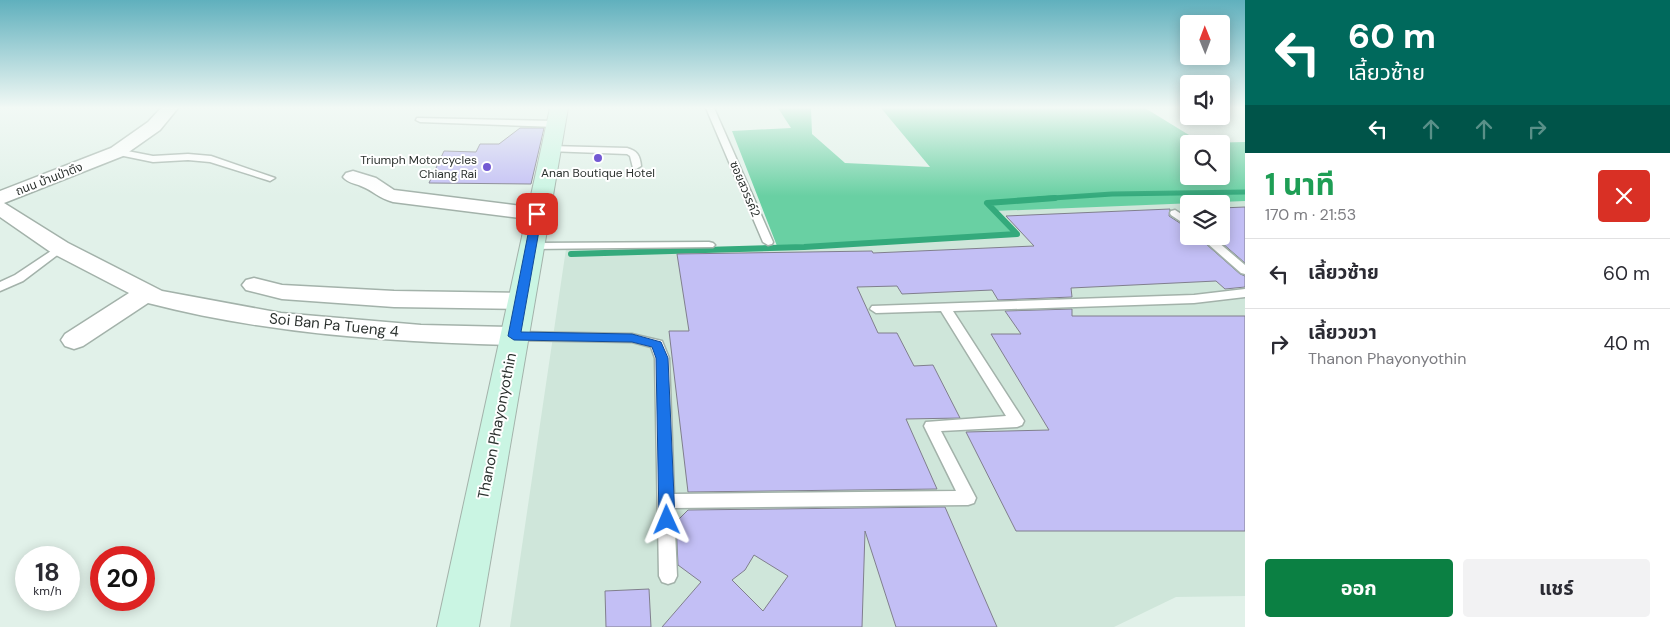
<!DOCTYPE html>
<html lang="th">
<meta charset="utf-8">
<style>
:root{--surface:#fff;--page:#f2f2f3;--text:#2b2b33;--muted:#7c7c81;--line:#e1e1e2;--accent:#0b8043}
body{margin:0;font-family:"DM Sans","Noto Sans Thai",sans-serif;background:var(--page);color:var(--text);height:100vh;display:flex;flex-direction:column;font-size:19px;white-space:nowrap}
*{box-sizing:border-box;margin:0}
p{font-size:16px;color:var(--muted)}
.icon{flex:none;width:28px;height:28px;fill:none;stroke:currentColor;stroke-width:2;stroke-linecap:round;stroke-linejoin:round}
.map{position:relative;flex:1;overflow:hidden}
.drawer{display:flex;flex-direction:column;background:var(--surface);width:425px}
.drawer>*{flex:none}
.hud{background:#00695c;color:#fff;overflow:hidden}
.needle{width:32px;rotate:359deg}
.tools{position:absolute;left:1180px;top:15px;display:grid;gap:10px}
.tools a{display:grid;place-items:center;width:50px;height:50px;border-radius:5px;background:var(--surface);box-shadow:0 2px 12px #0003;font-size:25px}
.speed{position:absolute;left:15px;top:546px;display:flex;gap:10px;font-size:25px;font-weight:700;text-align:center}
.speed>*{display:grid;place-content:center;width:65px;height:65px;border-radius:50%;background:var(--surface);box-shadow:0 2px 12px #0003;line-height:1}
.speed small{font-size:12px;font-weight:400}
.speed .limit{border:8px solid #d22;background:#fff;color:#111}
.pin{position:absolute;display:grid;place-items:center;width:42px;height:42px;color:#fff;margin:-21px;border-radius:10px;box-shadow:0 2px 8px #0006}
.me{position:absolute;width:55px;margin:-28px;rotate:359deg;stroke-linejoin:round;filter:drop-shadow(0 0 4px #0008)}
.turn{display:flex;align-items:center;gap:18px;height:105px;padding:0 20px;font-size:22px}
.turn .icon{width:65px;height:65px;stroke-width:2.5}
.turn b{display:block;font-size:35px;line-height:42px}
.lanes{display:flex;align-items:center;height:48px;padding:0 20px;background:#0003;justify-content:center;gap:25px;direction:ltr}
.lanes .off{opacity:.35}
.round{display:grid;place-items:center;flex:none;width:52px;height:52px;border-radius:5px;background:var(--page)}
.headline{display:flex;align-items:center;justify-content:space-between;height:85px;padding:0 20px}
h1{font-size:30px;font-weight:700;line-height:38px;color:#1e9e55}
.primary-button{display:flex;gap:10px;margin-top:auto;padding:10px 20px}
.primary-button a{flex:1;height:58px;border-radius:5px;background:var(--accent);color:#fff;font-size:20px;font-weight:700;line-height:58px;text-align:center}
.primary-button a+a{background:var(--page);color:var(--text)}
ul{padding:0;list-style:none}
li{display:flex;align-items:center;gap:15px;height:70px;padding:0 20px;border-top:1px solid var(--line)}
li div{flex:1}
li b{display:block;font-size:19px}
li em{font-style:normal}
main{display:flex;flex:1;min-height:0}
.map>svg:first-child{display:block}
.built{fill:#cfe6da;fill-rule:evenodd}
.green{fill:#69d0a3;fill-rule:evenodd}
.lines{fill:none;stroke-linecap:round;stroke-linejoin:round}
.stream-far1{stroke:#34aa7c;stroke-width:5}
.stream{stroke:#34aa7c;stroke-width:6}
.building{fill:#c3bff5;stroke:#807f8d;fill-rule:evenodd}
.service-casing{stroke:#a3b2aa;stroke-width:3}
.minor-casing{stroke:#a3b2aa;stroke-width:3}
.secondary-casing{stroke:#a3b2aa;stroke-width:2}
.service{fill:#fff;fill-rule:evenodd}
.minor{fill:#fff;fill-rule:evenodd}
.secondary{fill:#caf5e3;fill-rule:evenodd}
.route{fill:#1a73e8;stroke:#114b97}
.poi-dot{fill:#7359d3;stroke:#fff;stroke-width:2}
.labels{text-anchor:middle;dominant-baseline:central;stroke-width:4;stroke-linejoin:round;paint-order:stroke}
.far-poi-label{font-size:12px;fill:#2c322f;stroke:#fff;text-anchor:end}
.far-street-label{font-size:12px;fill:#2c322f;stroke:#fff}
.street-label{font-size:15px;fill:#2c322f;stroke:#fff}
</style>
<main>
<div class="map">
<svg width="1245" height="627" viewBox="0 0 1245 627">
<rect width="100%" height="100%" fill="#e1f1e9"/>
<!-- built -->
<path class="built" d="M1220 201H1245V596L1176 597 1114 627H510L566 249 777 246 1016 234 995 211ZM1189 204H1221V236H1189Z"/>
<!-- green -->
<path class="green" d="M778 108H811L812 134 845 163 930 167 881 108H1145L1202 143 1245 142V201L995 211 1017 234 777 246 732 131 791 128ZM1189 144H1221V176H1189Z"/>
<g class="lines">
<!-- stream-far1 -->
<path class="stream-far1" d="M1038 199 1112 194 1245 192"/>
<!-- stream -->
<path class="stream" d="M571 254 804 247 1017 234 987 203 1055 198"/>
</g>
<!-- building -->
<path class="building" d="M520 128H544L531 184 429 183 444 151 476 152 480 144H499Z
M1245 207V263L1214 236H1221V208Z
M1170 209 1169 216 1189 229V236H1197L1240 274 1245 276V287L1225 289 1216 281 1071 288 1072 297 998 300 992 290 902 294 897 286 857 287 878 333H897L914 366 933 365 960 418 906 419 937 489 688 492 669 331H689L677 254 872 251 873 253 1034 246 1006 216Z
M1072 309V316H1245V531H1016L966 432 1049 430 991 334H1021L1005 311Z
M945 507 997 627H896L865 531 862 627H662L701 582 678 565 676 522 688 510ZM754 555 788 576 763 611 732 580 745 570Z
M649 589 651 627H606L605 591Z"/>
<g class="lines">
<!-- service casing -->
<g class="service-casing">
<path id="service" d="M706 108H714L773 242 772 244 768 245 763 242Z
M417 118 556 121 560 124 556 127 420 122 416 120Z
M551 146 627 148C637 151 640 155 641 166L636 169 633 168 630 156 627 154 548 151V147Z
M117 149 153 156 188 154 211 156 275 178 270 181 267 180 210 162 188 160 153 162 114 154V150Z
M1175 210 1189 219V227L1171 215 1170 213 1171 211Z
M1199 236H1211L1245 265V274L1241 273Z
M709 242 713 243 715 245 713 247 531 249 525 246 531 243Z
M60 245 66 248 64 250 23 281 0 291V282L15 275Z
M1245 289V297L1194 303 953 311 1024 421 1022 425 1017 427 941 431 976 498 974 503 968 505 674 508 677 576 674 582 668 584 662 582 659 576 655 358 651 347 632 342 514 340 508 336 514 332 632 334 662 341 669 358 674 494 956 491 924 426 926 422 1006 416 941 311 876 313 870 309 872 306 1194 295Z"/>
</g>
<!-- minor casing -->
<g class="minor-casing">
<path id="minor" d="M161 108H178L160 130 123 156 4 203 68 243 162 291 281 313 421 325 514 327 523 330 527 336 523 342 514 345C391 342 267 334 148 303L83 346 74 349 65 346 61 340 65 334 129 293 52 253 0 217V191L111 148 148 122Z
M353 171 376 178 394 190 537 208 544 210 547 214 544 218 537 220 393 202C378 198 374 191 361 186 354 183 348 183 343 177L346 173Z
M254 278 282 285 394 291 521 293 530 296 533 301 530 306 521 309 394 307 282 299 246 290 242 285 246 280Z"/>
</g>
<!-- secondary casing -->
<g class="secondary-casing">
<path id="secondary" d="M550 108H568L479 627H437Z"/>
</g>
<!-- service -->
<use href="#service" class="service"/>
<!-- minor -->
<use href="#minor" class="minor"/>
<!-- secondary -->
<use href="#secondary" class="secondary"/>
</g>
<!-- sky -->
<linearGradient id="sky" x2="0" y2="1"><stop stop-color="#60b0bd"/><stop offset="0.55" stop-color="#f2f9f5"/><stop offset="1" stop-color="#f2f9f5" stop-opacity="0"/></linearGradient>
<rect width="1245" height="196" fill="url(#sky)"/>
<!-- route -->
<path class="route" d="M537 211 542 214 521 332 632 334 661 342 668 358 675 520 673 525 667 527 662 525 659 520 656 358 652 347 632 342 514 340 508 336 532 214Z"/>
<!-- markers -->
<g class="poi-dot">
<circle cx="598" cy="158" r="5"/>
<circle cx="487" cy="167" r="5"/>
</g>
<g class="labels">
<!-- far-poi labels -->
<g class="far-poi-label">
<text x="477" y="160">Triumph Motorcycles<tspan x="477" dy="14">Chiang Rai</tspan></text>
<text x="598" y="173" text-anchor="middle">Anan Boutique Hotel</text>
</g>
<!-- far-street labels -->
<g class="far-street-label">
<text transform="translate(49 179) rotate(-21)">ถนน บ้านป่าตึง</text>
<text transform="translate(745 189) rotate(67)">ซอยสวรรค์2</text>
</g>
<!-- street labels -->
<g class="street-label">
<text transform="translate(334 325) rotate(6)">Soi Ban Pa Tueng 4</text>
<text transform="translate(497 426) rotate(-79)">Thanon Phayonyothin</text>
</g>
</g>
</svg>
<div class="tools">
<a><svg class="needle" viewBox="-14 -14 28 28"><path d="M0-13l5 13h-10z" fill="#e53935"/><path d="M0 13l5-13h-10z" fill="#7c7c81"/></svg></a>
<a><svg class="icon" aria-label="sound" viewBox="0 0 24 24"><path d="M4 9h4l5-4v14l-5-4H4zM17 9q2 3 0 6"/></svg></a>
<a><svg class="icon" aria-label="search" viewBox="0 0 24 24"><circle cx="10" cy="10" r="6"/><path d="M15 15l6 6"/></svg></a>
<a><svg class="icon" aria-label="layers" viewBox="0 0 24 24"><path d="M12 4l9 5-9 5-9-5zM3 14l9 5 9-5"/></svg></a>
</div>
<div class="speed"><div>18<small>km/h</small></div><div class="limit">20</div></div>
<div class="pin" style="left:537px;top:214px;background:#d93025"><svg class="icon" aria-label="arrive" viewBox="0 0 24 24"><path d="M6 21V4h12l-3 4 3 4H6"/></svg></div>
<svg class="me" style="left:667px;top:520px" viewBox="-20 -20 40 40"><path d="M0-17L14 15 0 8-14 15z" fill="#1a73e8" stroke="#fff" stroke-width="4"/></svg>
</div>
<section class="drawer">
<div class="hud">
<div class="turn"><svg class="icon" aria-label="left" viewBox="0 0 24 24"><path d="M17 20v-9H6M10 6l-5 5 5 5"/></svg><div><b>60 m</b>เลี้ยวซ้าย</div></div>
<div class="lanes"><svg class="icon" aria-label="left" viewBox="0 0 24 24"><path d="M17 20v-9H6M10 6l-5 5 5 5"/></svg><svg class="icon off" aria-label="ahead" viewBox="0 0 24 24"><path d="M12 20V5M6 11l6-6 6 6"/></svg><svg class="icon off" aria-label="ahead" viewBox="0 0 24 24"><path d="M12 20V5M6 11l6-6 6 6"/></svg><svg class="icon off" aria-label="right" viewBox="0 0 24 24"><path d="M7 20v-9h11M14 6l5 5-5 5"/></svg></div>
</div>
<div class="headline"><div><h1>1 นาที</h1><p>170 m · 21:53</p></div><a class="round" style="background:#d93025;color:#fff"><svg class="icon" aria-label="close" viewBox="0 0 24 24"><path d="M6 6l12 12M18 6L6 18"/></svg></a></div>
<ul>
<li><svg class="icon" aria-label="left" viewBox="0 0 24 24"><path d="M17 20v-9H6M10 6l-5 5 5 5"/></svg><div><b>เลี้ยวซ้าย</b></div><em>60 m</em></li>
<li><svg class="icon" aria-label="right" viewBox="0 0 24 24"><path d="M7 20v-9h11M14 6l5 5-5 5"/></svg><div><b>เลี้ยวขวา</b><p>Thanon Phayonyothin</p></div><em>40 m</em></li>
</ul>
<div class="primary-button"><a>ออก</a><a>แชร์</a></div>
</section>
</main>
